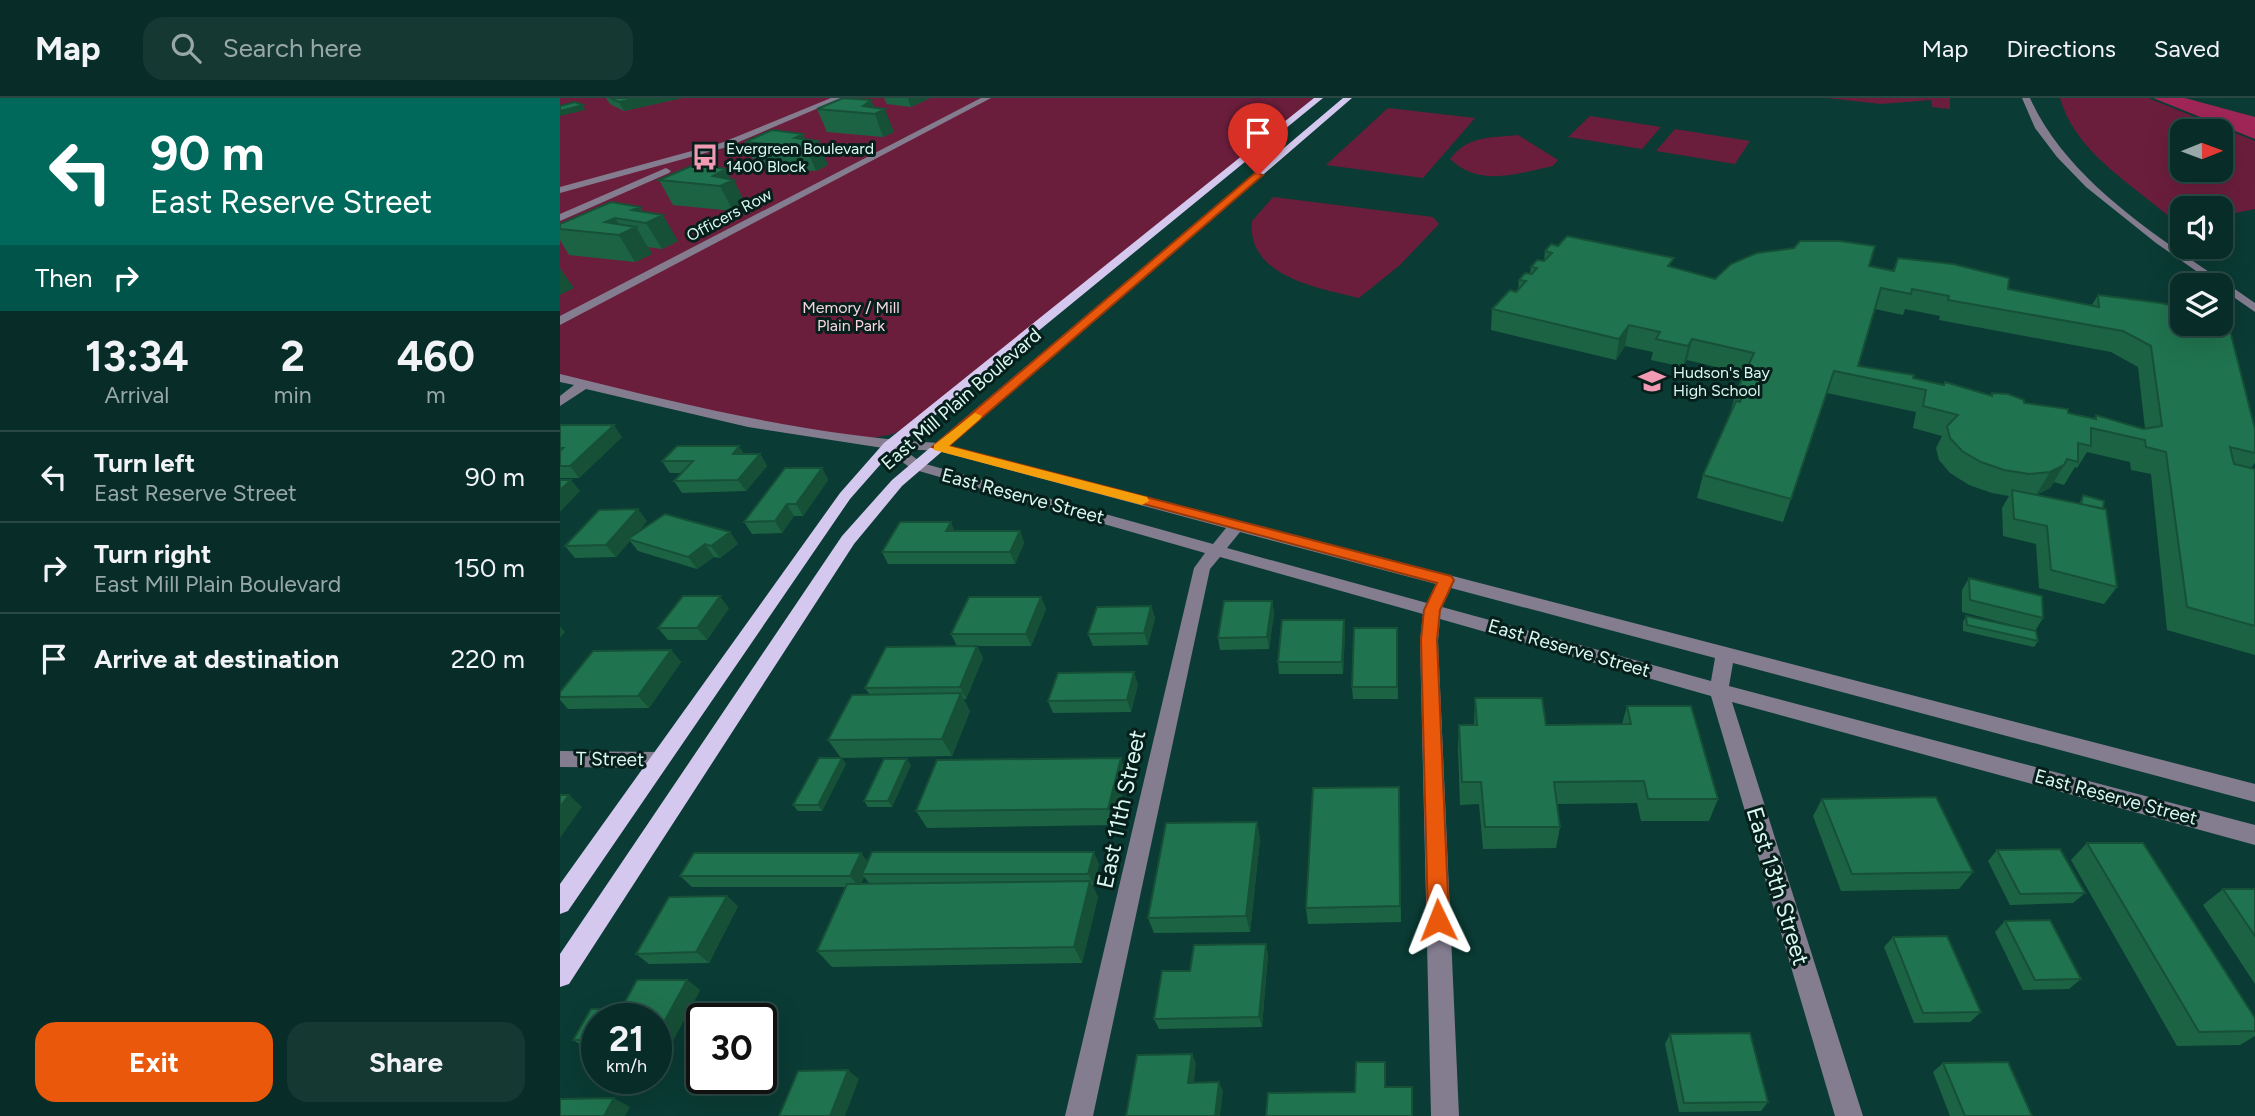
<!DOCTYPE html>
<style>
:root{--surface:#082c27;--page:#163833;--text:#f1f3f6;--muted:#98a7a7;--line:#294844;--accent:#ea580c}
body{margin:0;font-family:Figtree,sans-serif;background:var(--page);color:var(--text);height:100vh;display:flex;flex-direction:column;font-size:26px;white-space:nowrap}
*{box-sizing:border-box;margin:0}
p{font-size:23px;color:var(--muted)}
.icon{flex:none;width:38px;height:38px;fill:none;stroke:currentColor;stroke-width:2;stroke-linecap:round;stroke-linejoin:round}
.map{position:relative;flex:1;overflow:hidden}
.side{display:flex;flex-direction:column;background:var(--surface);width:560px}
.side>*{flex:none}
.hud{background:#00695c;color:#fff;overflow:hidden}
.needle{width:46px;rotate:89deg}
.buttons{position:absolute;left:1610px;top:21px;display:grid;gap:14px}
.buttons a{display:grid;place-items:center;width:63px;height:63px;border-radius:14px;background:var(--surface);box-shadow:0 7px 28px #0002,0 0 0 2px var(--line);font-size:35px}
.speed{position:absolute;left:21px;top:905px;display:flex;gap:14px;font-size:35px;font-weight:700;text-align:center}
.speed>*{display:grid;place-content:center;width:91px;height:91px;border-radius:50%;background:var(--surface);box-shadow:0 7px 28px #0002,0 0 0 2px var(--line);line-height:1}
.speed small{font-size:18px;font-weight:400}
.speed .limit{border:4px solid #111;border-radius:10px;background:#fff;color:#111}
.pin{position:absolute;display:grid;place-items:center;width:60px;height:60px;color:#fff;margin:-72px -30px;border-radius:50% 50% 50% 0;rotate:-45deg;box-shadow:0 0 7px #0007}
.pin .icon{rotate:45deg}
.me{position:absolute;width:77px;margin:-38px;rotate:358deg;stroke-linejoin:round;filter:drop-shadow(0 0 5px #0008)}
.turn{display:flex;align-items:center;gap:24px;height:147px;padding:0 35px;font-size:32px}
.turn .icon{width:91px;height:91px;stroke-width:2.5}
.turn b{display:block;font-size:49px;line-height:60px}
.then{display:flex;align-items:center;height:66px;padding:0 35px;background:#0003;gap:14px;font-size:26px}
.eta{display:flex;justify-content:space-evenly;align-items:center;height:119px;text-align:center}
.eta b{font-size:42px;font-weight:700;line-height:49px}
.action{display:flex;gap:14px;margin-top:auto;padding:14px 35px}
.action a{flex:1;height:80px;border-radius:21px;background:var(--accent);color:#fff;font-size:28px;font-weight:700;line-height:80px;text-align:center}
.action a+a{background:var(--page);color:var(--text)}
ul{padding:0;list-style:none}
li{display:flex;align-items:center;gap:21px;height:91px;padding:0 35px;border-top:2px solid var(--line)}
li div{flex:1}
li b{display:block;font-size:26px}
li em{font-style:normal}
header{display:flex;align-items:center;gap:42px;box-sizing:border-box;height:98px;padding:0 35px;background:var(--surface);border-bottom:2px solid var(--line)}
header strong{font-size:33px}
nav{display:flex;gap:38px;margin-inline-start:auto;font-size:24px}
.search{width:490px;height:63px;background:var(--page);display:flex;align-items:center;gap:18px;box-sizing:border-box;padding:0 24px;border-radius:21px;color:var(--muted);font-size:26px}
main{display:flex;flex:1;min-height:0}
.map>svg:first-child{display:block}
.green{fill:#6b1e3c;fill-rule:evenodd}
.forest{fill:#a02658}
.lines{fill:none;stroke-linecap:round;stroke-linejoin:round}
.minor{fill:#847d90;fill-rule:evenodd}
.major{fill:#d5c8ef;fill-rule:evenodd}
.wall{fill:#1c6344;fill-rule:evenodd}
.shaded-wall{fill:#165037}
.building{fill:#20734f;stroke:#165037;stroke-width:2;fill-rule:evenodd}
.route{fill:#ea580c;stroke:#983908;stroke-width:2}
.slow{fill:#f59e0b}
.labels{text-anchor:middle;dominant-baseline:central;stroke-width:6;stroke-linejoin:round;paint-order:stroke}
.far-poi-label{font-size:16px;fill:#daf8f1;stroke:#061f1b;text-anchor:start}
.far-street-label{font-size:16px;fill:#daf8f1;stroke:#061f1b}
.far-park-label{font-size:16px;fill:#f7d6df;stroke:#061f1b}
.street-label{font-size:19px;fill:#daf8f1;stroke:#061f1b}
.near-street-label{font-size:23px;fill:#daf8f1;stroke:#061f1b}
</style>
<header>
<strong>Map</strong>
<div class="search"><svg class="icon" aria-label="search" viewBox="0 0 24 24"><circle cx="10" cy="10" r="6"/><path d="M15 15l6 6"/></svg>Search here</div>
<nav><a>Map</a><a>Directions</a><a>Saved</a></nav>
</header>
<main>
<section class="side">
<div class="hud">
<div class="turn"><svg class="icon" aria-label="left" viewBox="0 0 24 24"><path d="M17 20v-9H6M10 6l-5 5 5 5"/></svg><div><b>90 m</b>East Reserve Street</div></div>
<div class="then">Then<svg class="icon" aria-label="right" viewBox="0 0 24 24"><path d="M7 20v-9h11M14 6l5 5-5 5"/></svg></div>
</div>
<div class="eta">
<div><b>13:34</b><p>Arrival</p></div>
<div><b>2</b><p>min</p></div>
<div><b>460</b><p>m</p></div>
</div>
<ul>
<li><svg class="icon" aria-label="left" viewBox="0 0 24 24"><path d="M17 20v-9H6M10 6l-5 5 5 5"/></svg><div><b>Turn left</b><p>East Reserve Street</p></div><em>90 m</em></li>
<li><svg class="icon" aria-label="right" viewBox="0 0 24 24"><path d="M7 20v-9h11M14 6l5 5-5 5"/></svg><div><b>Turn right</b><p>East Mill Plain Boulevard</p></div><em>150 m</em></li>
<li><svg class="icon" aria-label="arrive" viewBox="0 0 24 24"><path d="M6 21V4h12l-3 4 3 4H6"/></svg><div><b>Arrive at destination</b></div><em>220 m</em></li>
</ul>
<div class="action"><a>Exit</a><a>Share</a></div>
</section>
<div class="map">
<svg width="1695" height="1018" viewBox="0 0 1695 1018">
<rect width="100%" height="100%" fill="#0a3b34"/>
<!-- green -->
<path class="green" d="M0 0H759L363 319 333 336 293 344 227 335 0 279Z
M1267 0H1390V11L1372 9 1371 2 1321 6Z
M1500 0H1588L1695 43V111L1661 118V110H1622V130C1580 90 1517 59 1500 0ZM1622 33H1661V72H1622Z
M828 10 915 20 863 80 766 67Z
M1030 18 1101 29 1082 51 1008 39Z
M1115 31 1190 43 1175 66 1096 53Z
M958 37 998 62 993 68C957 75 921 90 890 61 908 37 931 40 958 37Z
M713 99 873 119 879 126 840 167 799 200C758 190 686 178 692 123Z"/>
<!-- forest -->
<path class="forest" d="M1593 0H1625L1695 19V41Z"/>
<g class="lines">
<!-- minor -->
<path class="minor" d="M271 0H282L167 49 0 95V89L161 45Z
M421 0H431L0 227V218Z
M1462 0H1470C1510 90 1616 150 1695 205V214L1596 145 1526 89 1497 59 1475 30Z
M106 70 111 73 109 75 0 123V116Z
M0 276C126 307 249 338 379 345L1695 686V704L1173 565 1169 588 1695 727V747L1172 604 1303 1018H1275L1151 598 880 521 878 543 899 1018H871L860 543 863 516 660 459 650 471 533 1018H505L634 470 645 455 352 371 323 350 188 329 26 291 0 308V298L14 287 0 284ZM343 351 379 353 666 430 653 446 362 365ZM680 434 876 486 867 505 667 450ZM891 490 1155 560 1151 583 882 509Z
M0 653 99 654 106 656 109 662 106 668 99 670 0 669Z"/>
<!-- major -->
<path class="major" d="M754 0H763L334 351 290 401 8 813 0 816V786L280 395 324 345Z
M783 0H792L342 388 294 446 9 886 0 889V856L282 438 332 382Z"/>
</g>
<!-- wall -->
<path class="wall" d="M46 0H122L64 13 50 6Z
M324 0H370L351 9 327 6Z
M311 2 314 9 334 34 323 39 267 34 257 11Z
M243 36 245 41 258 43 268 67 256 73 196 68 185 44Z
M171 81 186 107 173 113 113 107 99 82Z
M80 109 83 114 118 143 102 151 88 149 92 156 75 164 9 157 0 142V126Z
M985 153 1112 169 1155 181 1309 168 1333 172 1338 160 1448 191 1532 207 1538 197 1695 331V365L1691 370 1695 371V557L1607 532 1591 376 1571 372 1570 364 1527 354 1517 370 1515 369 1504 387 1494 384 1490 390 1476 397 1519 406 1523 397 1543 411 1557 489 1544 506 1479 490 1476 446 1443 438 1442 410 1449 398 1432 395 1409 387 1390 375 1379 362 1376 350 1382 338 1353 330 1356 314 1267 295 1223 424 1137 400 1143 377 1169 319 1175 297 1185 276 1127 262 1123 269 1091 262 1093 254 1065 248 1056 262 931 232 932 211 958 192 959 182 970 176 971 169 984 163ZM1315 211 1343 217 1345 211 1380 218 1379 222 1551 254 1578 269 1585 331 1536 317 1534 320 1464 305 1432 295 1431 297 1385 284 1384 287 1298 268Z
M0 327 62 339 19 380H0Z
M184 356H200L207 368 186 393 122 395 114 383 122 375H110L102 363Z
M262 370 268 382 243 418H234L222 435 192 436 184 424Z
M87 423 77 435 170 434 178 446 160 460 154 459 137 471 78 453 70 443 56 459 15 460 5 448Z
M395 433H460L464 445 455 466H328L322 454Z
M1409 480 1483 520 1475 533 1402 514V492Z
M481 499 486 511 471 548H417L423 560 406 601H403L410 613 392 658 281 660 268 642 310 597 305 590 397 548 391 536Z
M712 503 714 515 709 551 660 552 658 540Z
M591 508 595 520 588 547 533 548 528 536Z
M169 510 147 542H108L98 530Z
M1406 518 1478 543 1474 549 1403 533V524Z
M784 522 785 534 783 576H719L718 564Z
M837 530 838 601H793L792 589Z
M111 552 121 564 89 610 8 611 0 602V594Z
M578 586 571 614 493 615 488 603Z
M915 600 986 627 1062 626 1067 608 1158 701 1149 723H1081L1077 705 997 706 1000 729 996 750 923 751 919 706 900 707 898 650 899 627H914Z
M286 666 262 713H238L233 707Z
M351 667 332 709H308L304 703Z
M567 677 555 727 367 730 356 713Z
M839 689 841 824 748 826 746 810Z
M1262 701 1413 774 1399 791 1281 793 1253 718Z
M697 724 700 741 690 834 594 835 588 820Z
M1527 745 1695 920V938L1680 947 1617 948 1511 762Z
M1437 752 1525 795 1513 805 1450 807 1428 763Z
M307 763 539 766 534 787H532L538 799 522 865 272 869 257 853 286 789H132L120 778ZM304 779 310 786H301Z
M1663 791H1695V886L1643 807Z
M178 808 149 865 89 866 76 856Z
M1445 823 1521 881 1509 891 1463 892 1435 834Z
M1333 839 1421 914 1410 924 1354 925 1324 849Z
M708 856 702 929 599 931 594 921 630 873Z
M77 882H127L140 892 109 950H96V920H37V951L29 952 13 942 31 911H61Z
M1110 936 1208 1004 1201 1013 1119 1014 1105 946Z
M1383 965 1472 1018H1390L1373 974Z"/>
<!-- shaded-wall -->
<path class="shaded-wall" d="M78 0H122L64 13 59 4Z
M349 0H370L351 9 348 1Z
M311 2 316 15 325 11 334 34 323 39 315 16 303 8Z
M23 7 25 12 0 18V13Z
M243 36 248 48 258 43 268 67 256 73 246 49 235 40Z
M166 71 172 83 174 82 186 107 173 113 160 88 153 78Z
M80 109 88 124 103 117 118 143 102 151 86 125 72 112Z
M55 120 64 135 76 129 92 156 75 164 59 137 45 124Z
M0 170 14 190 0 197Z
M1069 227 1065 248 1056 262 1059 241Z
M1132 241 1127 262 1123 269 1128 248Z
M54 327 62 339 19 380 10 368Z
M179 348 187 360 173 356Z
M200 356 207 368 186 393 178 382Z
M1504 367 1490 390 1476 397 1490 374Z
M262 370 268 382 243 418 236 406Z
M11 382 20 393 0 414V392Z
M227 406 234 418 222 435 215 423Z
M78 411 87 423 71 442 68 441 70 443 56 459 46 447Z
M391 424 396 436 386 433Z
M460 433 464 445 455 466 450 454Z
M170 434 178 446 160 460 151 448Z
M145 446 154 459 137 471 128 459Z
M160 498 169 510 147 542 137 530Z
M481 499 486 511 471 548 466 536Z
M712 503 714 515 709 551 707 539Z
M591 508 595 520 588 547 584 535Z
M784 522 785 534 783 576 782 564Z
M0 528 5 534 0 540Z
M417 548 423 560 406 601 400 589Z
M111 552 121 564 89 610 78 598Z
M574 574 578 586 571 614 567 602Z
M401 595 410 613 392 658 382 641Z
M282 660 286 666 262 713 258 707Z
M561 660 567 677 555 727 548 711Z
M347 661 351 667 332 709 328 703Z
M9 697 22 709 0 740V709Z
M697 724 700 741 690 834 686 818Z
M534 754 539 766 534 787 528 776Z
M301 755 310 766 302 776 304 779 299 789 290 778Z
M530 783 538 799 522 865 514 849Z
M167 798 178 808 149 865 136 854Z
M706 846 708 856 702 929 699 919Z
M127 882 140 892 109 950 96 941V939Z
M632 956 636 965 633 994 628 985Z
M288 972 299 981 285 1018H270Z
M659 984 663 993 660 1018H655Z
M54 1000 70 1009 65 1018H44Z"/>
<!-- building -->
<path class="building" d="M50 0H78L59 4Z
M283 0 311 2 303 8 325 11 315 16 257 11Z
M15 4 23 7 0 13V8Z
M212 32 243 36 235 40 258 43 246 49 185 44Z
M136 66 166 71 153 78 174 82 160 88 99 82Z
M51 104 80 109 72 112 103 117 86 125 55 120 45 124 76 129 59 137 0 131V126Z
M1007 138 1114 160 1108 168 1155 181 1171 166 1197 155 1234 150 1240 143H1280L1315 148 1309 168 1334 173 1338 160 1393 166 1449 180 1448 191 1539 209 1538 197 1601 205 1622 210V226H1661V219L1667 221 1695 331V355L1670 349 1674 366 1695 371V528L1627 509 1606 354 1586 349 1585 342 1531 330V348L1518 345V364L1507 361 1504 367 1490 374 1469 376 1444 372 1421 364 1402 353 1390 340 1387 328 1398 317 1363 308 1366 292 1274 273 1231 401 1143 377 1176 303 1180 304 1182 299 1175 297 1194 255 1132 241 1128 248 1096 241 1100 234 1069 227 1059 241 932 211 950 192 956 194 966 183 959 182 965 175 972 176 977 170 971 169 977 162 984 163 992 155 985 153 991 146 998 148ZM1321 190 1351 196 1352 191 1389 198 1388 202 1563 233 1591 248 1602 328 1583 331 1536 317V321L1508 315V311L1464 305V302L1448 296 1432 295V298L1385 284 1384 287 1353 280 1354 277 1298 268Z
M0 327H54L10 368H0V353L3 350H0Z
M117 348H179L173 356H200L178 382 114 383 133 363H102Z
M225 370H262L236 406H227L215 423 184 424Z
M0 382H11L0 392Z
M1452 392 1546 411 1557 489 1491 472 1487 428 1454 421Z
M1523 397 1544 403 1543 411 1521 406Z
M78 411 46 447 5 448 39 412Z
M105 416 170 434 151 448 145 446 128 459 68 441Z
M340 424H391L386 433H460L450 454H322Z
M1409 480 1482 498 1483 520 1410 502Z
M123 498H160L137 530H98Z
M409 499H481L466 536H391Z
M664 503H712L707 539 658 540Z
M591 508 584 535 528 536 537 509Z
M1406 518 1476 533 1478 543 1407 527Z
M722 522H784L782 564H718Z
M794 530H837V589H792Z
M417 548 400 589 305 590 326 549Z
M111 552 78 598 0 599V594L33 553Z
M574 574 567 602 488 603 498 575Z
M401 595 382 641 268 642 292 597Z
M915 600H982L986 627 1071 626 1067 608H1131L1158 701H1088L1084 683 994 684 1000 729H925L921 684H902L899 627H917Z
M259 660H282L258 707H233Z
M561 660 548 711 356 713 377 662Z
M324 661H347L328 703H304Z
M839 689 840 808 746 810 753 690Z
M0 697H9L0 709Z
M1376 699 1413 774 1292 776 1262 701Z
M697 724 686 818 588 820 606 725Z
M1527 745H1583L1695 920V933L1639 934Z
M1500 751 1525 795 1460 796 1437 752Z
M312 754H534L528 776H302Z
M134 755H301L290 778H120Z
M530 783 514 849 257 853 287 786Z
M1663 791H1695V838Z
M167 798 136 854 76 856 109 799Z
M1490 822 1521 881 1475 882 1445 823Z
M1387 838 1421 914 1363 915 1333 839Z
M706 846 699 919 594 921 602 873H630L634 847Z
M77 882H127L96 939V920H37V942H13L31 911H61Z
M1190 935 1208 1004 1124 1005 1110 936Z
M632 956 628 985 659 984 655 1018H566L577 957Z
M796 964H825V989H852V1018H706L708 995 795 994Z
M1448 964 1472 1018H1405L1383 965Z
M288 972 270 1018H219L238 973Z
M54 1000 44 1018H0V1001Z"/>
<!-- route -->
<path class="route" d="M695 75 703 77 389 348 891 478 894 482 880 512 877 542 889 822 886 830 878 833 871 830 868 822 861 542 864 512 877 485 372 349Z"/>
<!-- slow -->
<path class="slow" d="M415 315 422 318 420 321 389 348 587 399 589 403 582 407 374 352V347Z"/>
<!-- icons -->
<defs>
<g id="bus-bare" transform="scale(2.1)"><path d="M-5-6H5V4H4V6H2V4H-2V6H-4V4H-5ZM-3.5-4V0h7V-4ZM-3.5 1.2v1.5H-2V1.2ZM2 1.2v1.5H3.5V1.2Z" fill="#f19ab3" stroke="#061f1b" stroke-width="2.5" paint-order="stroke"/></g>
<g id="school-bare" transform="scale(2.1)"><path d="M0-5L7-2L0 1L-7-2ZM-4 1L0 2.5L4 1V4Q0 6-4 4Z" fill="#f19ab3" stroke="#061f1b" stroke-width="2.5" paint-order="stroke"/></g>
</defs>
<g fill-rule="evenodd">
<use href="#bus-bare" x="145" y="59"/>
<use href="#school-bare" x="1092" y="283"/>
</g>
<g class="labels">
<!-- far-poi labels -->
<g class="far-poi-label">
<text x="166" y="50">Evergreen Boulevard<tspan x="166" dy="18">1400 Block</tspan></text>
<text x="1113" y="274">Hudson's Bay<tspan x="1113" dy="18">High School</tspan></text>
</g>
<!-- far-street labels -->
<g class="far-street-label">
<text transform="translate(169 117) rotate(-28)">Officers Row</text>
</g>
<!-- far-park labels -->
<g class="far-park-label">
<text x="291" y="209">Memory / Mill<tspan x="291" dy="18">Plain Park</tspan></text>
</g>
<!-- street labels -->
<g class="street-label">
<text transform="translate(401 301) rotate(-41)">East Mill Plain Boulevard</text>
<text transform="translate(463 398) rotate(15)">East Reserve Street</text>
<text transform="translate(1009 550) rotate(16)">East Reserve Street</text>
<text transform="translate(50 661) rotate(1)">T Street</text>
<text transform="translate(1556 699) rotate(15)">East Reserve Street</text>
</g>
<!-- near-street labels -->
<g class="near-street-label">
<text transform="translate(561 711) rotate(-78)">East 11th Street</text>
<text transform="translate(1218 788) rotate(73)">East 13th Street</text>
</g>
</g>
</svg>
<div class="buttons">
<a><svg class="needle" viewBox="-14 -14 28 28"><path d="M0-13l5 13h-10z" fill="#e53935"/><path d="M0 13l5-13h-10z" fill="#98a7a7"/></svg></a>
<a><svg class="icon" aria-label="sound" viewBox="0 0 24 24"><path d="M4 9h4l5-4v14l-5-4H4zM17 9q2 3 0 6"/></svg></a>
<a><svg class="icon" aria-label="layers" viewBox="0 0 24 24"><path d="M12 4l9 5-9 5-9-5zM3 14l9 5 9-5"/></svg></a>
</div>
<div class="speed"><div>21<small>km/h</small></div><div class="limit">30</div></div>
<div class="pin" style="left:698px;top:77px;background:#d93025"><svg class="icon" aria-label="arrive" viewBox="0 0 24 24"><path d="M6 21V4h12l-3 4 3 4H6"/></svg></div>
<svg class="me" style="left:878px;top:822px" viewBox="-20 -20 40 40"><path d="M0-17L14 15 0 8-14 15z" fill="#ea580c" stroke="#fff" stroke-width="4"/></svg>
</div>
</main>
